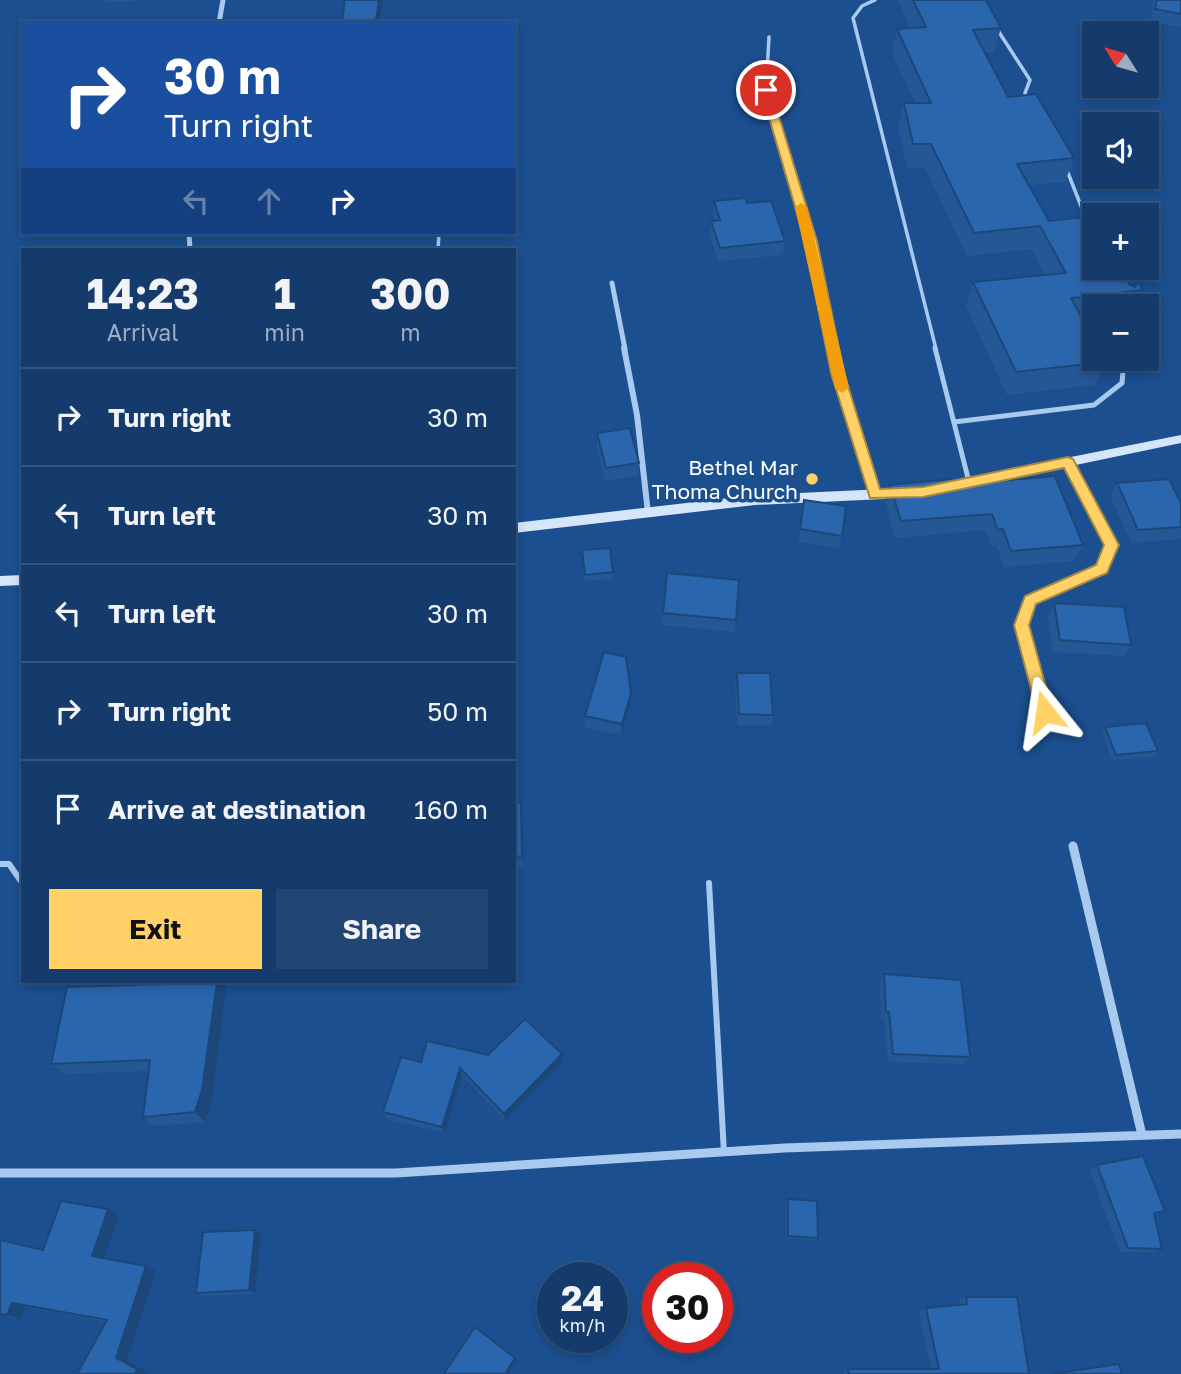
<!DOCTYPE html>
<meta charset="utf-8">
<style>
:root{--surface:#143b6b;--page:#214673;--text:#f1f3f6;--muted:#9dadc1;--line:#33557e;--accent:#ffd166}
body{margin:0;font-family:"Golos Text",sans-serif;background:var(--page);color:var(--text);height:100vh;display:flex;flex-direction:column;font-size:26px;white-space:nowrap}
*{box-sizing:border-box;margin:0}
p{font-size:23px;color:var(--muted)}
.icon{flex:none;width:38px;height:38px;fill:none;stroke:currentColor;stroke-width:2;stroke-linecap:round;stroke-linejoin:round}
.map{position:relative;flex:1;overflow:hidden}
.sheet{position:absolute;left:21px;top:248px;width:495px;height:735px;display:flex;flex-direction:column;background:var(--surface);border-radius:0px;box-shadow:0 4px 10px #0003,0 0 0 2px var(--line)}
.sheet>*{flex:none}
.banner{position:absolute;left:21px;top:21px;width:495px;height:214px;border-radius:0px;box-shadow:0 4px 10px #0003,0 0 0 2px var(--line);background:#1a4fa0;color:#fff;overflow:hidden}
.needle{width:46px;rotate:307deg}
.controls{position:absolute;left:1082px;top:21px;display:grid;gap:14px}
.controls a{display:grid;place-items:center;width:77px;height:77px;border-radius:0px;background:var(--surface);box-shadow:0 4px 10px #0003,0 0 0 2px var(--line);font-size:35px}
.speed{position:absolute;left:537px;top:1262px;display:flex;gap:14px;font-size:35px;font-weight:700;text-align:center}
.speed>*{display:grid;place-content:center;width:91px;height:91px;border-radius:50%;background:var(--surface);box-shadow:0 4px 10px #0003,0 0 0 2px var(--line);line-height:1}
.speed small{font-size:18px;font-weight:400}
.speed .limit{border:10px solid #d22;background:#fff;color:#111}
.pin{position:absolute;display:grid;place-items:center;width:60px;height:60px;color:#fff;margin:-30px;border:4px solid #fff;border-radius:50%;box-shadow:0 2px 7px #0007}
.me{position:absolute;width:77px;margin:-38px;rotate:345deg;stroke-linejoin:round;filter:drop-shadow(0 0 5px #0008)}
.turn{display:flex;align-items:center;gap:24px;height:147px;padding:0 28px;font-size:32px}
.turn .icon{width:91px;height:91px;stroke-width:2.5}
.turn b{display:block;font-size:49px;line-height:60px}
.lanes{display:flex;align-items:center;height:66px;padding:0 28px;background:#0003;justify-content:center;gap:35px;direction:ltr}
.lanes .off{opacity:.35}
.eta{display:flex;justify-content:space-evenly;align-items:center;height:119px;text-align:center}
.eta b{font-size:42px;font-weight:700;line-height:49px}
.button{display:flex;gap:14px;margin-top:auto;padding:14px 28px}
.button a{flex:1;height:80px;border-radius:0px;background:var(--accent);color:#111;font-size:28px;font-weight:700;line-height:80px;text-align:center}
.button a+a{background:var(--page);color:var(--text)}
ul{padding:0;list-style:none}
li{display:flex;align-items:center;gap:21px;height:98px;padding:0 28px;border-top:2px solid var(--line)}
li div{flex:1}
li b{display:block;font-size:26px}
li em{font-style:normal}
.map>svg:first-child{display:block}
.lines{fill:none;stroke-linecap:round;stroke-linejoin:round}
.lane-far2{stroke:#a9c9ee;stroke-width:3.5}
.lane-far1{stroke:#a9c9ee;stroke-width:5}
.lane{stroke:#a9c9ee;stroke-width:6}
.street-far2{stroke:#a9c9ee;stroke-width:5}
.street-far1{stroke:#a9c9ee;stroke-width:6}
.street{stroke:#a9c9ee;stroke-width:9}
.secondary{fill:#d6e6fa;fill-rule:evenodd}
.wall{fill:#245895}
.shaded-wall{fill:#1d4779}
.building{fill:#2a66ad;stroke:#1d4779;stroke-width:2}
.route{fill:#ffd166;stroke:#a68842;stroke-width:2}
.slow{fill:#f59e0b}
.poi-dot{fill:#ffd166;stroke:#1b4f8f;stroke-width:2.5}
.labels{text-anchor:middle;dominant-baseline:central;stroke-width:7;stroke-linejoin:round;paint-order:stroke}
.poi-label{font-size:21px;fill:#fff;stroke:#1b4f8f;text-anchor:end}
</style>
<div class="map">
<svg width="1181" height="1374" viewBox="0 0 1181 1374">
<rect width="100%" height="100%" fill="#1b4f8f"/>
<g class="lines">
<!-- lane-far2 -->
<path class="lane-far2" d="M875 0 862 6 853 18 936 349
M997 29 1030 80 1025 93 1026 99
M769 37 766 90 811 241 832 349
M1066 168 1087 221
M438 250 439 233"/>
<!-- lane-far1 -->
<path class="lane-far1" d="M832 348 837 373 875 494
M935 348 969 482
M954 422 1094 405 1122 383 1124 359"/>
<!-- lane -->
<path class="lane" d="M0 864H9L23 884
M709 883 724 1153"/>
<!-- street-far2 -->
<path class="street-far2" d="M219 23 223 0
M189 233 190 250
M612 283 625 349"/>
<!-- street-far1 -->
<path class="street-far1" d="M624 348 637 415 648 513
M1045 712 1022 625 1030 600 1102 569 1112 545 1068 462"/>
<!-- street -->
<path class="street" d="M1073 846 1142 1135
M0 1173H396L784 1148 1181 1134"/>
<!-- secondary -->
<path class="secondary" d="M1181 435V443L946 492 940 487 946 482Z
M905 488 911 493 905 498 755 505 514 533V523L755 495Z
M23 575V585L0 586V576Z"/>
</g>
<!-- wall -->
<path class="wall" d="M105 0H136V1L106 2Z
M345 0H383L380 23H342Z
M898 0H986L1001 28 994 52 985 53 1008 97 1074 158 1065 182 1029 185 1049 221 1129 284 1143 290 1136 306H1094V318L1082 319 1106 362 1095 385 1007 395 966 306 973 282 1045 275 1032 249 967 256 925 168H907L898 126 904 103H915L892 53 897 29 910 28Z
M1154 0H1181V27L1150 22Z
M714 201 747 203 785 241 783 255 718 261 710 235 711 221H715L713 215Z
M597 433 639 463 638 476 605 481 597 446Z
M1117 483 1181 503V539L1131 543 1110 496Z
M890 485H953L1083 545 1074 561 1004 567 996 546H991L985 530 895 538 885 501Z
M804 500 842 536 839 548 798 542Z
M582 550 613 572V579L585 581Z
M667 573 736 620 734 632 662 625Z
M1054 603 1131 645 1124 656 1053 652 1048 615Z
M737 673 773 715 771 726 737 725 735 684Z
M631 693 630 705 621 735 585 727V716Z
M1105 727 1158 751 1154 757 1112 760 1102 732Z
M521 803 523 866 514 867V804Z
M884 974 970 1057 963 1064 888 1062 884 1020H881L880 983Z
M167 982H227L212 1100 205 1122 154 1126 143 1117 149 1071 64 1074 51 1064 166 984Z
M562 1054V1062L505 1120 462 1075 445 1133 386 1119 383 1112 421 1062 488 1055Z
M1097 1165 1165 1211 1155 1215 1162 1249 1153 1252H1120L1089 1170Z
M788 1199 818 1238 816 1240 786 1238V1201Z
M119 1216 104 1258 156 1271 127 1361 148 1372 147 1374H77L106 1322 25 1307 20 1319 0 1315V1240L43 1250Z
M255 1230 261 1235 255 1294 203 1296 196 1293Z
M966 1297 1029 1374H844L843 1372 848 1369H931L919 1312 926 1308 959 1304V1300Z"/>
<!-- shaded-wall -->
<path class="shaded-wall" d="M379 0H383L380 23H376Z
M631 693 630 705 621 735 622 724Z
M521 803 522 814 523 866 522 856Z
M217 982H227L212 1100 205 1122 195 1112Z
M562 1054V1062L505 1120 504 1114Z
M460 1068 462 1075 445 1133 442 1127Z
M108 1209 119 1216 103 1261 92 1256Z
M255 1230 261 1235 255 1294 249 1290Z
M146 1266 156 1271 127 1361 148 1372 147 1374H135L116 1358Z
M12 1303 25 1307 20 1319 7 1315Z
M515 1358 517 1361 508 1374H505Z"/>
<!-- building -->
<path class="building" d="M345 0H379L376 21H342Z
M913 0H986L1001 28 973 30 1008 97 1036 94 1074 158 1017 164 1049 221 1094 216V268H1122L1129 284 1135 287 1138 281 1143 290 1071 298 1094 340V359H1104L1106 362 1016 372 973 282 1066 273 1040 226 974 233 931 144H913L904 103H931L897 29 926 27Z
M1157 0H1181V14L1155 9Z
M745 198 747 203 771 201 785 241 720 248 711 221 720 220 714 201Z
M630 428 639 463 606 468 597 433Z
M1055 476 1083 545 1011 551 1003 529 998 530 992 514 901 521 890 485 951 479 953 485Z
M1169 479 1181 503V527L1138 530 1117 483Z
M804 500 846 506 842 536 800 529Z
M610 548 613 572 585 575 582 550Z
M667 573 739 580 736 620 663 613Z
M1054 603 1124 607 1131 645 1060 640Z
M604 652 626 657 631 693 622 724 585 716Z
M737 673H770L773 715 739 714Z
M1146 723 1158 751 1116 755 1105 727Z
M521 803 522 856 514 857V804Z
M884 974 961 980 970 1057 893 1054 889 1012H886Z
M167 982H217L202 1090 195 1112 143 1117 150 1060 51 1064 67 987 166 984Z
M525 1019 562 1054 504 1114 460 1068 442 1127 383 1112 401 1057 421 1062 427 1041 488 1055Z
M1143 1156 1165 1211 1154 1213 1162 1249 1128 1248 1097 1165Z
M788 1199 817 1201 818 1238 788 1236Z
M61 1201 108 1209 92 1256 146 1266 116 1358 137 1369 135 1374H77L107 1320 12 1303 7 1315 0 1314V1240L43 1250Z
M255 1230 249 1290 196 1293 203 1232Z
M966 1297H1017L1029 1374H849L848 1369H939L926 1308 967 1304Z
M475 1327 515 1358 505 1374H447L445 1372Z
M1119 1364 1122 1374H1051Z"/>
<!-- route -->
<path class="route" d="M766 86 771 90 817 241 844 373 880 489 923 487 1068 457 1073 459 1119 545 1107 573 1036 604 1029 625 1053 712 1050 717H1039L1037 712 1014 625 1025 596 1096 565 1104 545 1064 468 923 497 870 498 831 373 805 241 761 90Z"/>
<!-- slow -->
<path class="slow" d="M801 203 807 207 849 388 842 393 835 388 795 207Z"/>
<!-- markers -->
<circle class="poi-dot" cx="812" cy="479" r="7"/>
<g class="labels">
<!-- poi labels -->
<g class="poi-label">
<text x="798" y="467">Bethel Mar<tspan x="798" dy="24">Thoma Church</tspan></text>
</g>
</g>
</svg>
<div class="controls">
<a><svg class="needle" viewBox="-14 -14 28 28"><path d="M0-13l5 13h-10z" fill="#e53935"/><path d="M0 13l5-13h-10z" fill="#9dadc1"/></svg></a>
<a><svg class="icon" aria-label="sound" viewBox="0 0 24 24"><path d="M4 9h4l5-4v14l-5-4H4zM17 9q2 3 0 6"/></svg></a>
<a>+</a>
<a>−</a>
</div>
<div class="speed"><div>24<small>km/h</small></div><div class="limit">30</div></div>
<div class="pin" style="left:766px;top:90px;background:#d93025"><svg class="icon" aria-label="arrive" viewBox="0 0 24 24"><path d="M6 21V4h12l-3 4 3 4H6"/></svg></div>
<svg class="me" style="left:1045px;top:712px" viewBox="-20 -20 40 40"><path d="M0-17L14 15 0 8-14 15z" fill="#ffd166" stroke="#fff" stroke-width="4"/></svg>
<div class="banner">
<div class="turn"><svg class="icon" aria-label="right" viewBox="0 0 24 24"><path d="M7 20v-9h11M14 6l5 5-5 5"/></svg><div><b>30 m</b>Turn right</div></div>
<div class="lanes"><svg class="icon off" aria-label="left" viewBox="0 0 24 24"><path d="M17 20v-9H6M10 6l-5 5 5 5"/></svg><svg class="icon off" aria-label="ahead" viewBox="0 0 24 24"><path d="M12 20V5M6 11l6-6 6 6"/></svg><svg class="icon" aria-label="right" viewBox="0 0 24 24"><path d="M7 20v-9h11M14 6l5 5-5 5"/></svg></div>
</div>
<section class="sheet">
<div class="eta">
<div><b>14:23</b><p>Arrival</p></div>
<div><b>1</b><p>min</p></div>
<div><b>300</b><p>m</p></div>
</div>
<ul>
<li><svg class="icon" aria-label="right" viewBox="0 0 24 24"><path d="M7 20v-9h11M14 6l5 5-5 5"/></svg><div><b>Turn right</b></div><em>30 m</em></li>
<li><svg class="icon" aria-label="left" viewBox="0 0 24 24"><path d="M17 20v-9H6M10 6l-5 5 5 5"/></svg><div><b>Turn left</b></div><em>30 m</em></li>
<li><svg class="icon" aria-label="left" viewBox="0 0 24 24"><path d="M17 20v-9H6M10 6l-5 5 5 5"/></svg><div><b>Turn left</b></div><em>30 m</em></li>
<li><svg class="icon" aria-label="right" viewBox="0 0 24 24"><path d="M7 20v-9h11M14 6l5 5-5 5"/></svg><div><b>Turn right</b></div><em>50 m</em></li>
<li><svg class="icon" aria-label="arrive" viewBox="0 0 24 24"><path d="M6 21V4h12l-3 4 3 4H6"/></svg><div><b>Arrive at destination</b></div><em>160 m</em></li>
</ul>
<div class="button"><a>Exit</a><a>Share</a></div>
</section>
</div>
